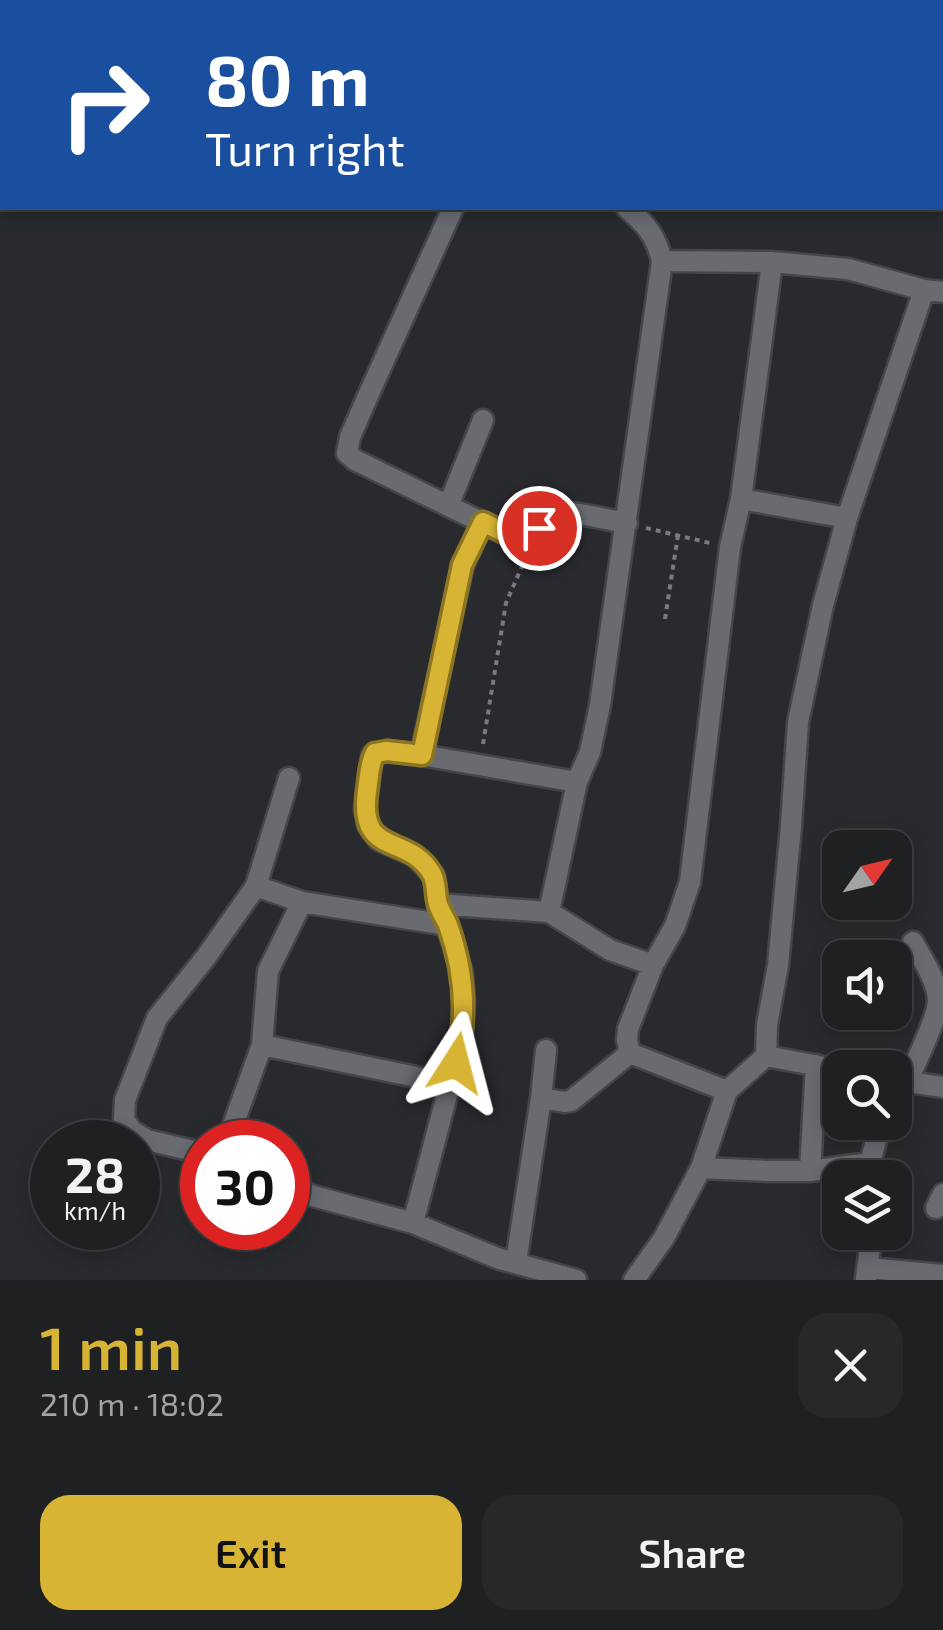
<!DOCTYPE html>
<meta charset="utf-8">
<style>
:root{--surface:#1e2022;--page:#26282a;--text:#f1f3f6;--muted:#a1a3a5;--line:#3c3e40;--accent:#d8b434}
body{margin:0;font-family:"Exo 2",sans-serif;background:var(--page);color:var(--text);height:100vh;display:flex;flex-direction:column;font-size:38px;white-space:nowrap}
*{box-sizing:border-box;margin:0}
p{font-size:32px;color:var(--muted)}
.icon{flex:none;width:55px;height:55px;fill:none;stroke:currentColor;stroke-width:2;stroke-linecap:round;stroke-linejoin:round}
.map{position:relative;height:1280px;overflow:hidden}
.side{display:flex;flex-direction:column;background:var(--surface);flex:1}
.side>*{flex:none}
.guide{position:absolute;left:0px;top:0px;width:945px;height:210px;box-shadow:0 5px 15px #0003,0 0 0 2px var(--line);background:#1a4fa0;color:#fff;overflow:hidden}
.needle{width:65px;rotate:56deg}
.buttons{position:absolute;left:822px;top:830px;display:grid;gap:20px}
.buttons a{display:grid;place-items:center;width:90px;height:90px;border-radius:20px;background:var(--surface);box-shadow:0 5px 15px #0003,0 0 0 2px var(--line);font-size:50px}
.speed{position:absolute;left:30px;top:1120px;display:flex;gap:20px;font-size:50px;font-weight:700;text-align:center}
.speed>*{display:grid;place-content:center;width:130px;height:130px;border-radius:50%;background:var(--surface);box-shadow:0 5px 15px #0003,0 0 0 2px var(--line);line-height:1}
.speed small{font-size:25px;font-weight:400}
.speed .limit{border:15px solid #d22;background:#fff;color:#111}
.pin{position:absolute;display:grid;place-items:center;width:85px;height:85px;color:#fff;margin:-42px;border:5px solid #fff;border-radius:50%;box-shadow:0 2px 10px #0007}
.me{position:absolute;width:110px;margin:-55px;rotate:9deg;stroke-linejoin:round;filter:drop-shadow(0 0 8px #0008)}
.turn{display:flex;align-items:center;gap:35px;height:210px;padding:0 40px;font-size:45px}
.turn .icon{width:130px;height:130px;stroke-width:2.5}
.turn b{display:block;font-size:70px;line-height:85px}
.round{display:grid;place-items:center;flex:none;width:105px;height:105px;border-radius:30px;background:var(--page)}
.headline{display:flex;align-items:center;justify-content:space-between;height:170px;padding:0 40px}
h1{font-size:60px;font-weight:600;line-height:75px;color:var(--accent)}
.button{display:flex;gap:20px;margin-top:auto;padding:20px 40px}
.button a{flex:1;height:115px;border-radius:30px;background:var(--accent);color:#111;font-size:40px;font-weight:600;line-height:115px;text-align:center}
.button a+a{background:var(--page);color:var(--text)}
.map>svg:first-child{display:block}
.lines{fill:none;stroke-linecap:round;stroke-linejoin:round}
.street-casing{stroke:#45464a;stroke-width:25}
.path{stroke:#797a7e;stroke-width:4;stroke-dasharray:5 5;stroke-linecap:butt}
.street{stroke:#6a6b71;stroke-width:20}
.route-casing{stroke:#8c7522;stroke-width:25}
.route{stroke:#d8b434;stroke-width:18}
</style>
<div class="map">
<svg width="943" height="1280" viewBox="0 0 943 1280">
<rect width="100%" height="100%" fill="#282a2e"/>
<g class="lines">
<!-- street casing -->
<g class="street-casing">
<path id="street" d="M626 2 627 0
M0 115H2
M453 208 367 398 350 437 347 453 355 460 530 546C535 536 539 525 547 518 562 505 607 521 627 523
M772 262 848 269 924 290 943 292
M741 499 847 518
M449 504 483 420
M421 755 463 565 483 522
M256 886 302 902 447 925
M438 904 549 912 610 950 653 965
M549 912 577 782 590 752 600 705 662 261C656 236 646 224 627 208
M262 1045 450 1084
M630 1053 627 1040 628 1029 653 965 675 926 690 882 730 547 741 499 772 262 662 261
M630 1053 727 1091
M766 1056 840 1070
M895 1080 943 1087
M907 1082C915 1063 938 1018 938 1000 937 980 922 959 913 942
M541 1098 564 1102 571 1101 630 1053
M227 1142 262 1045 268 971 302 902
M202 1153 147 1140 132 1131 124 1120 125 1100 157 1018 206 957 256 886 289 778
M701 1168 768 1171H810L870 1163
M810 1171 816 1065
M871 1178 870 1163 881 1122
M288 1185 313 1196 413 1223 497 1258 576 1280
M936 1208 943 1194
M413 1223 461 1042 464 1000 462 973 447 925 438 904 434 876 414 855 379 840 368 825 365 810 372 756 387 751 421 755 577 782
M516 1262 541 1098 546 1050
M868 1268 943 1275
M866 1278 872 1232
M634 1280 664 1238 701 1168 727 1091 766 1056 767 1025 778 965 791 826 798 722 823 605 847 518 924 290"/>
</g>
<!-- path -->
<path class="path" d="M646 528 710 543
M665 619 678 535
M483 744 506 603 523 564
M895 1208H915"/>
<!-- street -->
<use href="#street" class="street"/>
</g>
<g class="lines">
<!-- route casing -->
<g class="route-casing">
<path id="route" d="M456 1063C468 1017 464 970 448 925 445 918 440 911 438 904 435 894 437 883 432 874 408 832 358 859 367 791 369 778 369 764 375 753L387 751 422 755 462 565 483 522 530 546 539 528"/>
</g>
<!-- route -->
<use href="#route" class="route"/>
</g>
</svg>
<div class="buttons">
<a><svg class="needle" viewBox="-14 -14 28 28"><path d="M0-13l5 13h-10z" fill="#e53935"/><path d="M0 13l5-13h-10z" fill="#a1a3a5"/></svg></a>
<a><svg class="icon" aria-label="sound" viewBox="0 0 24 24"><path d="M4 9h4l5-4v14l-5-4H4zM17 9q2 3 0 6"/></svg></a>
<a><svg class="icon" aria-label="search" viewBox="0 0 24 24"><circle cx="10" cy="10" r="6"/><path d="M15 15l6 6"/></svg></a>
<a><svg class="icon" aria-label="layers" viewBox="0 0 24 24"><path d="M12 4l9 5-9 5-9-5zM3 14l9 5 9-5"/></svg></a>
</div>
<div class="speed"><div>28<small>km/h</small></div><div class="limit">30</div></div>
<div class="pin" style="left:539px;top:528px;background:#d93025"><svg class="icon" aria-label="arrive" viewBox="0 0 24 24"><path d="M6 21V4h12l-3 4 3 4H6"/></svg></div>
<svg class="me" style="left:456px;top:1063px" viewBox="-20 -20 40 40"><path d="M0-17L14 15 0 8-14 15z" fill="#d8b434" stroke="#fff" stroke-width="4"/></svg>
<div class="guide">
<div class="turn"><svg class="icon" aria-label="right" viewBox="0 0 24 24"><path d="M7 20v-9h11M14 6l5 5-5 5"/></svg><div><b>80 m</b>Turn right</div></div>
</div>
</div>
<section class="side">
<div class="headline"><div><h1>1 min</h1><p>210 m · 18:02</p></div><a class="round"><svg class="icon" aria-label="close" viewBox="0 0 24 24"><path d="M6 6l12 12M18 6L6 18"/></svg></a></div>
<div class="button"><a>Exit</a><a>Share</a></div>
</section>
